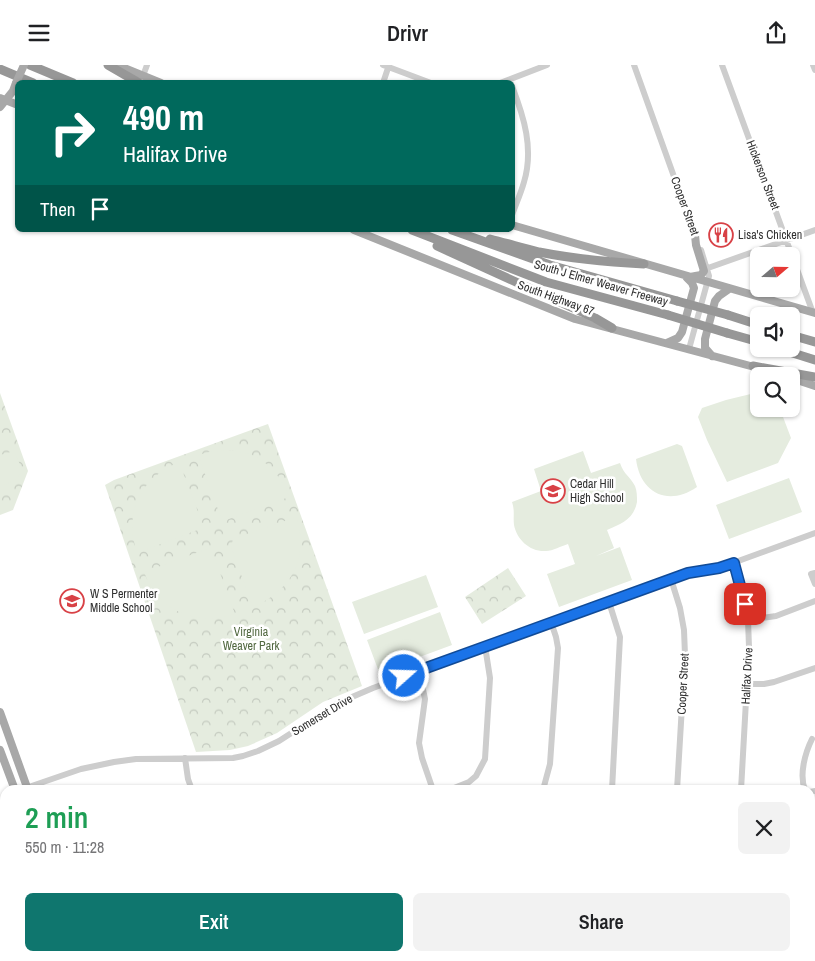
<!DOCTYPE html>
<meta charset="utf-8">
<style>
:root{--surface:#fff;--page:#f2f2f2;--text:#202124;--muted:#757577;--accent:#0f766e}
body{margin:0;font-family:"Archivo Narrow",sans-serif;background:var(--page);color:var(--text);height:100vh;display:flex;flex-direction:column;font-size:19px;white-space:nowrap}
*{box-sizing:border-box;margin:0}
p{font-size:16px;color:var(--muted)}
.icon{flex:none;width:28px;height:28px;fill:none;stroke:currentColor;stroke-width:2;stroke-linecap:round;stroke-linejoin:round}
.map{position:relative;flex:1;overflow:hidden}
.side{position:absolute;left:0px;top:720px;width:815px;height:176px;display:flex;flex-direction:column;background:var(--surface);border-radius:15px 15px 0 0;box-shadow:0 1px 4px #0004}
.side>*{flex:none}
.banner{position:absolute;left:15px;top:15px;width:500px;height:152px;border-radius:8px;box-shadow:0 1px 4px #0004;background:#00695c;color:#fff;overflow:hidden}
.needle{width:32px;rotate:70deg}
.fabs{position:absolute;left:750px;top:182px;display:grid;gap:10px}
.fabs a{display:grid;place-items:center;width:50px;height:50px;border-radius:8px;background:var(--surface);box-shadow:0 1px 4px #0004;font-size:25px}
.pin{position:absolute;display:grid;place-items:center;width:42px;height:42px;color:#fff;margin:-21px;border-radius:10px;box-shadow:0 2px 8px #0006}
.me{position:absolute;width:55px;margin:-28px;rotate:70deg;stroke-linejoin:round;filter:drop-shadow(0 0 4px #0008)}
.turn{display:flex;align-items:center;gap:18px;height:105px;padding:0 25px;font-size:22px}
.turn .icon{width:65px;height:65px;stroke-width:2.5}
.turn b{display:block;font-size:35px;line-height:42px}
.then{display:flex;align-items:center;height:48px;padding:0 25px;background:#0003;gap:10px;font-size:19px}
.round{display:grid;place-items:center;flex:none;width:52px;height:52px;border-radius:8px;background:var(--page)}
.head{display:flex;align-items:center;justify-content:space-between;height:85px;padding:0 25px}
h1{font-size:30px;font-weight:600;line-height:38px;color:#1e9e55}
.button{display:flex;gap:10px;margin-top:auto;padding:10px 25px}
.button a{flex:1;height:58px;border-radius:8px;background:var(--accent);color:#fff;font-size:20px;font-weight:600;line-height:58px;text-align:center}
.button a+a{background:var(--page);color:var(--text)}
header{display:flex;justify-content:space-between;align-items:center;height:65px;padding:0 25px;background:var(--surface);font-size:22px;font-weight:600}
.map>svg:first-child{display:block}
.grass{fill:url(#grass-tufts)}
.park{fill:url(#park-crowns)}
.pitch{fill:#e5ecdf}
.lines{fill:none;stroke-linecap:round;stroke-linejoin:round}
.minor{stroke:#cdcdcd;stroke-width:6}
.major{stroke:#a8a8a8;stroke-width:8}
.highway{stroke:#979797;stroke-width:9}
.major-bridge{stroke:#a8a8a8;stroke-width:8}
.highway-bridge{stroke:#979797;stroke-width:9}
.route-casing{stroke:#114b97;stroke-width:12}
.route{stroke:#1a73e8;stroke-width:9}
.labels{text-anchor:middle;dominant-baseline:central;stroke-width:5;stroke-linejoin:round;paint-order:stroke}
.street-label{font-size:12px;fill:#303030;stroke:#fff}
.poi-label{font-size:12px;fill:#303030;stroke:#fff;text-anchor:start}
.park-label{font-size:12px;fill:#516840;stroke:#fff}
</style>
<header><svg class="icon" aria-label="menu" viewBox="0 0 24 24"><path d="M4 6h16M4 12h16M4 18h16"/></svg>Drivr<svg class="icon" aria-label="share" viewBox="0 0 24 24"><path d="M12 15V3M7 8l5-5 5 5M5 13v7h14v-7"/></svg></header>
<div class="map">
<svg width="815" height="896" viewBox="0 0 815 896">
<defs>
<pattern id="grass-tufts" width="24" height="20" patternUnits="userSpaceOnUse" patternTransform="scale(1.25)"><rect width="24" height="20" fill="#e5ecdf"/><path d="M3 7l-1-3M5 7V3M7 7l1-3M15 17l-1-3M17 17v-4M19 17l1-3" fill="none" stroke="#c5cbc0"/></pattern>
<pattern id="park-crowns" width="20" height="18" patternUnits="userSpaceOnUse" patternTransform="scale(1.25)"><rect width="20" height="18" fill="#e5ecdf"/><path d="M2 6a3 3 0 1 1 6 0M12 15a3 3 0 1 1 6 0" fill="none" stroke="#c5cbc0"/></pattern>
</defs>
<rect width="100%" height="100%" fill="#fff"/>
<!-- grass -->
<path class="grass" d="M160 891H326L327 896H151L152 892Z"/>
<!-- park -->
<path class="park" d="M0 328 28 406 13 445 0 450Z
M268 359 362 621 323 637 277 668 248 681 230 685 196 687 105 420 114 415Z
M508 503 526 531 482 559 465 532Z"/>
<!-- pitch -->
<path class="pitch" d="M759 327V344H780L791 373 778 398 727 417 707 375 698 352 702 343 726 335Z
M677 379 682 381 697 422C668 442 640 428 636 394Z
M232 385C239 387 248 388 254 391 271 399 283 415 289 432L226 455 220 450 198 390 209 387Z
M14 386 22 404C19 415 10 417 0 422V390Z
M583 386 591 408 620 398C624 410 630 411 635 421 637 426 637 431 637 437 634 454 621 459 607 465L614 483 596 491 620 482 632 515 559 542 547 509 575 499 568 479C561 481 553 486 546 486 530 487 517 475 514 460 513 451 515 446 512 437L541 426 534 404Z
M179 397 202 457 200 464 137 488C123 447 141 413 179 397Z
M789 413 802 447 729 474 716 440Z
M296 452C310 492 291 526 253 542L231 482 233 474Z
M207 484 213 489 235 549C196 561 159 547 144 507Z
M426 510 438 542 364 569 352 537Z
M440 547 452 580 379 607 367 575Z"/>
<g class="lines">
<!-- minor -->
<path class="minor" d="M383 0 431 18
M634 0 696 173
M722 0 813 248
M813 0 815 5
M143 11 147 0
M383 18 389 0
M500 18 547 0
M512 21C524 52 534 84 524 117 521 128 516 139 512 150
M708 203 815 165
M689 284 709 211 701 185
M734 498 741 522 748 555 749 582 741 725
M815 508 811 509 815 519
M671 514 680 543 684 565 685 590 677 725
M609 537 620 572 612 725
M748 555 776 551 815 536
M419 606 425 634 419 678 422 693 433 725
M747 619H764L774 617 815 603
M185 693 188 714 192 725
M20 725 81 704 114 697 136 694 233 693 243 691 258 686 279 676 338 638 373 623 688 508 719 503 815 468
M449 725 469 717 476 711 485 694 490 613 485 581
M543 725 550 699 558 583 556 572 551 557
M805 725C799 710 805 688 812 674
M810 727 815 726
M810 803 815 815
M0 820 5 818
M37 891 39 896
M557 891 558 896"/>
<!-- major -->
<path class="major" d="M117 0 161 18
M0 33 18 40
M0 42 13 26 16 18
M512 160 815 248
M354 165 575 254 758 303
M690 212 701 210 704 206 696 180 695 170
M667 278 678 273 682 267 694 223 692 218 687 213
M712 291 705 283V274L715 236 719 231 729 224
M791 313 815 321
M0 647 28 725
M0 685 15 725
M810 771 815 769
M810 780 815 779
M74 891 76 896
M88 891 89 896
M469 896 482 891
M494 896 507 891"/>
<!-- highway -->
<path class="highway" d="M30 0 73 18
M108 0 139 18
M0 4 33 18
M412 165 546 217 668 250
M452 165 550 200 677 236
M490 174C506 178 523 183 539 187 574 194 609 197 644 199
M437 181 595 253 612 263
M728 250 759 260
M727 268 759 277
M791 270 815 277
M780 284 815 295
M753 301 815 312"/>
<!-- major-bridge -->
<path class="major-bridge" d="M16 18 24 0"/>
<!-- highway-bridge -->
<path class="highway-bridge" d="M677 236 728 250
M668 250 727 268"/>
</g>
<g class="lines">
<!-- route casing -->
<g class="route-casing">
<path id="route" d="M404 611 688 508 719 503 734 498 745 539"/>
</g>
<!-- route -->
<use href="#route" class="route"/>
</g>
<!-- icons -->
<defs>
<g id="restaurant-ring" transform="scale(1.25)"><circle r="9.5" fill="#fff" stroke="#d84146" stroke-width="1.5"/><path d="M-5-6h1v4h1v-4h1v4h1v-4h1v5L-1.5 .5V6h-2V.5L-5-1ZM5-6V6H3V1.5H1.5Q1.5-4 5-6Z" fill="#d84146"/></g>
<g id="school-ring" transform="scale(1.25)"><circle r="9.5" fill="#fff" stroke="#d84146" stroke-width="1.5"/><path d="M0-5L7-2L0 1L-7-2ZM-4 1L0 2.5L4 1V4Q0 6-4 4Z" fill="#d84146"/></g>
</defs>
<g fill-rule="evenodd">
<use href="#restaurant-ring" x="721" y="170"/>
<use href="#school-ring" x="553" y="426"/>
<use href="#school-ring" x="72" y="536"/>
</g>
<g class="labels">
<!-- street labels -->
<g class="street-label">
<text transform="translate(763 110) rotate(69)">Hickerson Street</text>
<text transform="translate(685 141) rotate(70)">Cooper Street</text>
<text transform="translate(601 218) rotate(16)">South J Elmer Weaver Freeway</text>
<text transform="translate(556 233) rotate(20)">South Highway 67</text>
<text transform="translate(747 611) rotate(-87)">Halifax Drive</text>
<text transform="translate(683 619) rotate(-87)">Cooper Street</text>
<text transform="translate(322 650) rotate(-31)">Somerset Drive</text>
</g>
<!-- poi labels -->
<g class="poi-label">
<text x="738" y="170">Lisa's Chicken</text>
<text x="570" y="419">Cedar Hill<tspan x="570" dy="14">High School</tspan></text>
<text x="90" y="529">W S Permenter<tspan x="90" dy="14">Middle School</tspan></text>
</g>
<!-- park labels -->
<g class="park-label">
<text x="251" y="567">Virginia<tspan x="251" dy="14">Weaver Park</tspan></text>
</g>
</g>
</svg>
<div class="fabs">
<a><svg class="needle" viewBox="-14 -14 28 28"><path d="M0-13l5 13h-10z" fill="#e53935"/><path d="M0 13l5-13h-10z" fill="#757577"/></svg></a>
<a><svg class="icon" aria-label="sound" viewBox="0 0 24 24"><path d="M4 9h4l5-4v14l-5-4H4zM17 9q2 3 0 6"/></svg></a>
<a><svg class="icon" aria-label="search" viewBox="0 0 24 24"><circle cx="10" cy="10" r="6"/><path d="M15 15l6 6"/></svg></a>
</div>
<div class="pin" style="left:745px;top:539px;background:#d93025"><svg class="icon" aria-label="arrive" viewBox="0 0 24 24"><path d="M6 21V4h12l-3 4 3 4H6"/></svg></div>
<svg class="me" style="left:404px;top:611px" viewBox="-20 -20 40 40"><circle r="17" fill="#1a73e8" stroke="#fff" stroke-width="3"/><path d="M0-11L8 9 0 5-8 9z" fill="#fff"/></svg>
<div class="banner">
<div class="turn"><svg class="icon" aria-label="right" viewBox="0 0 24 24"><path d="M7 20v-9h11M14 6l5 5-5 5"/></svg><div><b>490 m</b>Halifax Drive</div></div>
<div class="then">Then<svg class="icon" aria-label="arrive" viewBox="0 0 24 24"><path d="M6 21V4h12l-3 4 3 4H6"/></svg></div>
</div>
<section class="side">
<div class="head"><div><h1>2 min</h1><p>550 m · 11:28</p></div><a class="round"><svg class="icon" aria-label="close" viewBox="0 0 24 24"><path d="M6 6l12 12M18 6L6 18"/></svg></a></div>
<div class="button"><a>Exit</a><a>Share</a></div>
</section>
</div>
